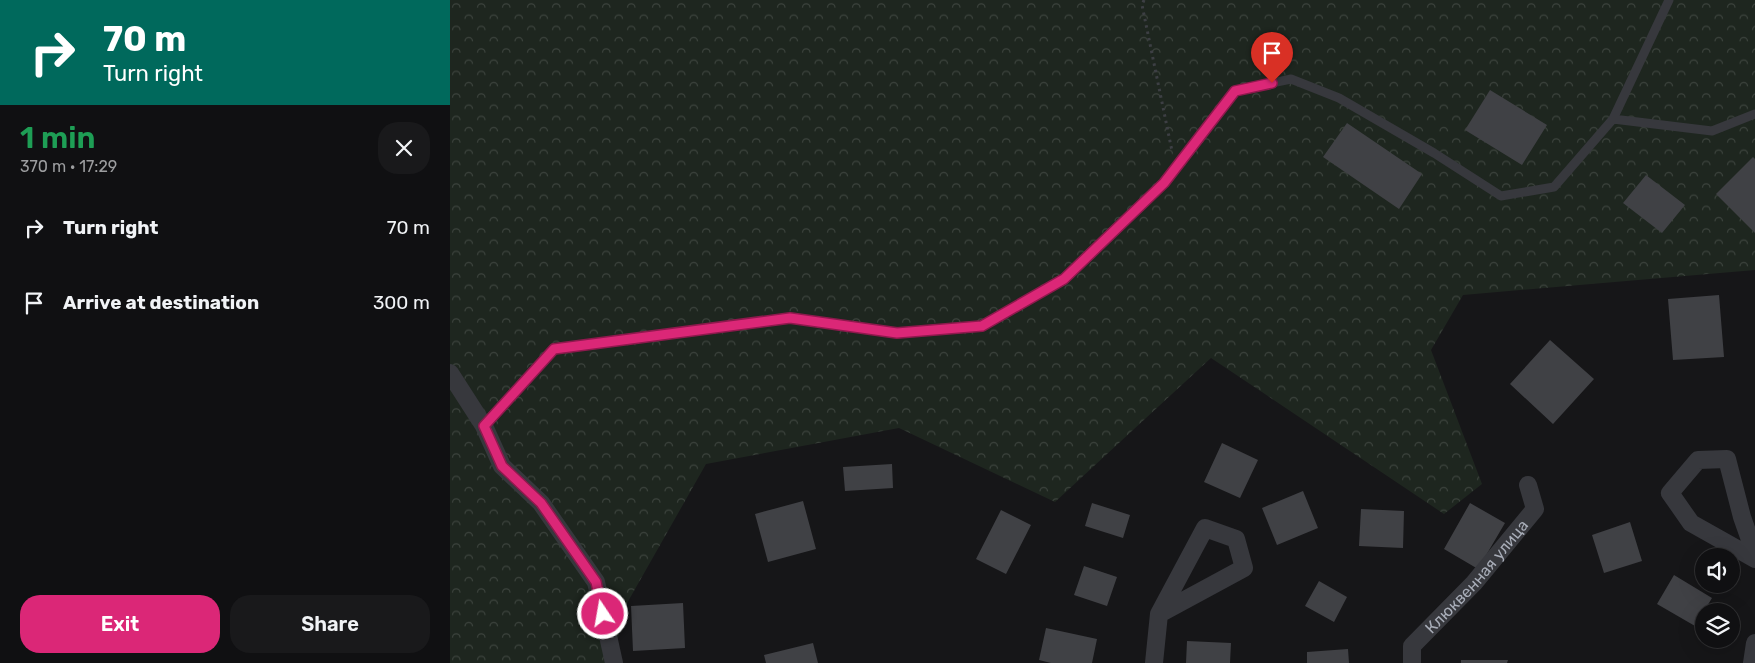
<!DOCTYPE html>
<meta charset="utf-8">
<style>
:root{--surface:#101012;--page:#19191b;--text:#f1f3f6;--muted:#9c9d9f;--line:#303032;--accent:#db2777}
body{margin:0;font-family:Rubik,sans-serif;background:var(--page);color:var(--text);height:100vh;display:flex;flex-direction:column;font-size:19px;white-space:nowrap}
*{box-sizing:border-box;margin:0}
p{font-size:16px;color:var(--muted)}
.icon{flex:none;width:28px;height:28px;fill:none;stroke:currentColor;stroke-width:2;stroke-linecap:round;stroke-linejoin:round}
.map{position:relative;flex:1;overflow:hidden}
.sheet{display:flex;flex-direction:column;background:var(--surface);width:450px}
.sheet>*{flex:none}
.hud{background:#00695c;color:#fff;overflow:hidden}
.buttons{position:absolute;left:1245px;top:548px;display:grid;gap:10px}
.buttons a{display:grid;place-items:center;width:45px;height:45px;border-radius:50%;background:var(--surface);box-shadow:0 5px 20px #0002,0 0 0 1px var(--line);font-size:25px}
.pin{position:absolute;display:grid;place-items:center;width:42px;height:42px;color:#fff;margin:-51px -21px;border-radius:50% 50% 50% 0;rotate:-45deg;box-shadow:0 0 5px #0007}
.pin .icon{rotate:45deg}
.me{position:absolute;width:55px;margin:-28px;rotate:348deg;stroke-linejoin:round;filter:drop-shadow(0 0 4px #0008)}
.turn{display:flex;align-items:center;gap:18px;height:105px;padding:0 20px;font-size:22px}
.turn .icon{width:65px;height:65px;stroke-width:2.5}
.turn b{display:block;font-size:35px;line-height:42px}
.round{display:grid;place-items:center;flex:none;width:52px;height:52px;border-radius:20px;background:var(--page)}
.head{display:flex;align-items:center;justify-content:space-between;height:85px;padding:0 20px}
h1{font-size:30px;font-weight:600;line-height:38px;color:#1e9e55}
.action{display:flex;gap:10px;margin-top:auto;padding:10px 20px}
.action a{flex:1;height:58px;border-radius:20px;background:var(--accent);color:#fff;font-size:20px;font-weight:600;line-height:58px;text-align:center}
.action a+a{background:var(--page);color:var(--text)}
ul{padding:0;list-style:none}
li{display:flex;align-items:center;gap:15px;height:75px;padding:0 20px}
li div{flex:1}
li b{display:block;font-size:19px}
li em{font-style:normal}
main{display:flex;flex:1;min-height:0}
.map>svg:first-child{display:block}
.forest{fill:url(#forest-crowns)}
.building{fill:#404145}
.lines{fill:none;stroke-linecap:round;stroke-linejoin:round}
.path{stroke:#3d3f44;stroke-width:3;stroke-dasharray:2.5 4;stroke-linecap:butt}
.lane{stroke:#37383d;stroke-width:9}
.street{stroke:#37383d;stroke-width:18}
.route-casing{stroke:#8e194d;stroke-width:12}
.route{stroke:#db2777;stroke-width:9}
.labels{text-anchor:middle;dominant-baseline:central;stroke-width:5;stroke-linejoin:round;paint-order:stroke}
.street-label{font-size:16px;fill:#a8adb8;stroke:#111113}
</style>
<main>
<section class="sheet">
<div class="hud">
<div class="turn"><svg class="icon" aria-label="right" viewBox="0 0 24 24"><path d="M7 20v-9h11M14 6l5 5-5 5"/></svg><div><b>70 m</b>Turn right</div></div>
</div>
<div class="head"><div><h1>1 min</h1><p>370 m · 17:29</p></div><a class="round"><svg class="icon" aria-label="close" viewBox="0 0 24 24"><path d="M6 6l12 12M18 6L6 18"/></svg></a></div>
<ul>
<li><svg class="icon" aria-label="right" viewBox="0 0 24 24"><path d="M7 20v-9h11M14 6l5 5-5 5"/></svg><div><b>Turn right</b></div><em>70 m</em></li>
<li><svg class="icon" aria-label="arrive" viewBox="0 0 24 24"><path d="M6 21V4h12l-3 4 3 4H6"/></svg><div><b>Arrive at destination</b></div><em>300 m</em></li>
</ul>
<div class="action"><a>Exit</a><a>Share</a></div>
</section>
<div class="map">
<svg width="1305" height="663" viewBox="0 0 1305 663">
<defs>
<pattern id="forest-crowns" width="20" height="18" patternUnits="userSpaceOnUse" patternTransform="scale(1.25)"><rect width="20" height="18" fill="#1e261f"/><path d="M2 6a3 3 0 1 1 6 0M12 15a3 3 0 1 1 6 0" fill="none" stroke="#3c433d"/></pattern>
</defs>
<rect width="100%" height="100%" fill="#161618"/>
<!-- forest -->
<path class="forest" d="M0 0H1305V270L1013 295 981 350 1032 484 994 514 761 358 605 502 449 428 256 464 176 605 162 663H0Z"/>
<!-- building -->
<path class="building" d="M1040 90 1097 125 1072 165 1015 130Z
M897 123 972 174 949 209 873 157Z
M1303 157 1305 159V233L1266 194Z
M1196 175 1235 205 1212 233 1173 203Z
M1269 295 1274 357 1223 360 1218 299Z
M1100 340 1144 379 1103 424 1060 384Z
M772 443 808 460 790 498 754 482Z
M442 464 443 488 395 491 393 467Z
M853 491 868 528 827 545 812 508Z
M353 501 366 549 318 562 305 514Z
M642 503 680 515 673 538 635 526Z
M1020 503 1055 523 1028 569 994 549Z
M911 509 954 511 953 548 909 546Z
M551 510 581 525 556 574 526 559Z
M1180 522 1192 561 1154 573 1142 535Z
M634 566 667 577 657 606 624 595Z
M1224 575 1262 598 1245 626 1207 604Z
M869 581 897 597 884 622 855 606Z
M233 603 235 648 183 651 181 606Z
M596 628 647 639 642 663H601L589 660Z
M737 641 781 643 780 663H736Z
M363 643 368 663H316L314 655Z
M898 649 899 663H857V652Z
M1011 660H1058L1057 663H1011Z"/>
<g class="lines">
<!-- path -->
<path class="path" d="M694 0 692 5 722 151"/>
<!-- lane -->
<path class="lane" d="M1163 119 1262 131 1305 114
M34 426 104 349 340 318 447 333 533 326 614 279 714 183 785 91 841 79 889 98 984 153 1051 196 1104 187 1163 119 1219 0"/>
<!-- street -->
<g class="street">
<path d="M0 373 34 426 52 466 91 503 146 582 164 663"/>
<path d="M1305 554 1292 517 1277 459 1248 460 1220 493 1241 523 1305 559"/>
<path d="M704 663 709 614 755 528 786 539 794 568 709 614"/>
<path id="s1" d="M962 663V646L1024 583 1085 509 1078 485"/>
<path d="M1302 663 1305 643"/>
</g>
</g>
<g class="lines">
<!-- route casing -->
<g class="route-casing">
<path id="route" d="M153 614 146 582 91 503 52 466 34 426 104 349 340 318 447 333 532 326 614 279 714 183 785 91 822 83"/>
</g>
<!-- route -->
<use href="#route" class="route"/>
</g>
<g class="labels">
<!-- street labels -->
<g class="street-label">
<text stroke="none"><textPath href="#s1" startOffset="112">Клюквенная улица</textPath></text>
</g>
</g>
</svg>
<div class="buttons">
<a><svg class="icon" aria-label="sound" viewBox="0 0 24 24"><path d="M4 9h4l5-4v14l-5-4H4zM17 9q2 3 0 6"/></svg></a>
<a><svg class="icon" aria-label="layers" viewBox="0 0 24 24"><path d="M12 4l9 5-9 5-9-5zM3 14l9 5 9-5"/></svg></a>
</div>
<div class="pin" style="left:822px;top:83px;background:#d93025"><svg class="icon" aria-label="arrive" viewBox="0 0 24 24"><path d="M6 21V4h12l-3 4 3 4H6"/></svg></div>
<svg class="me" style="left:153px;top:614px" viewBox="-20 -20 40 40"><circle r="17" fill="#db2777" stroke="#fff" stroke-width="3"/><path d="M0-11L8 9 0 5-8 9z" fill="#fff"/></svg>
</div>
</main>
